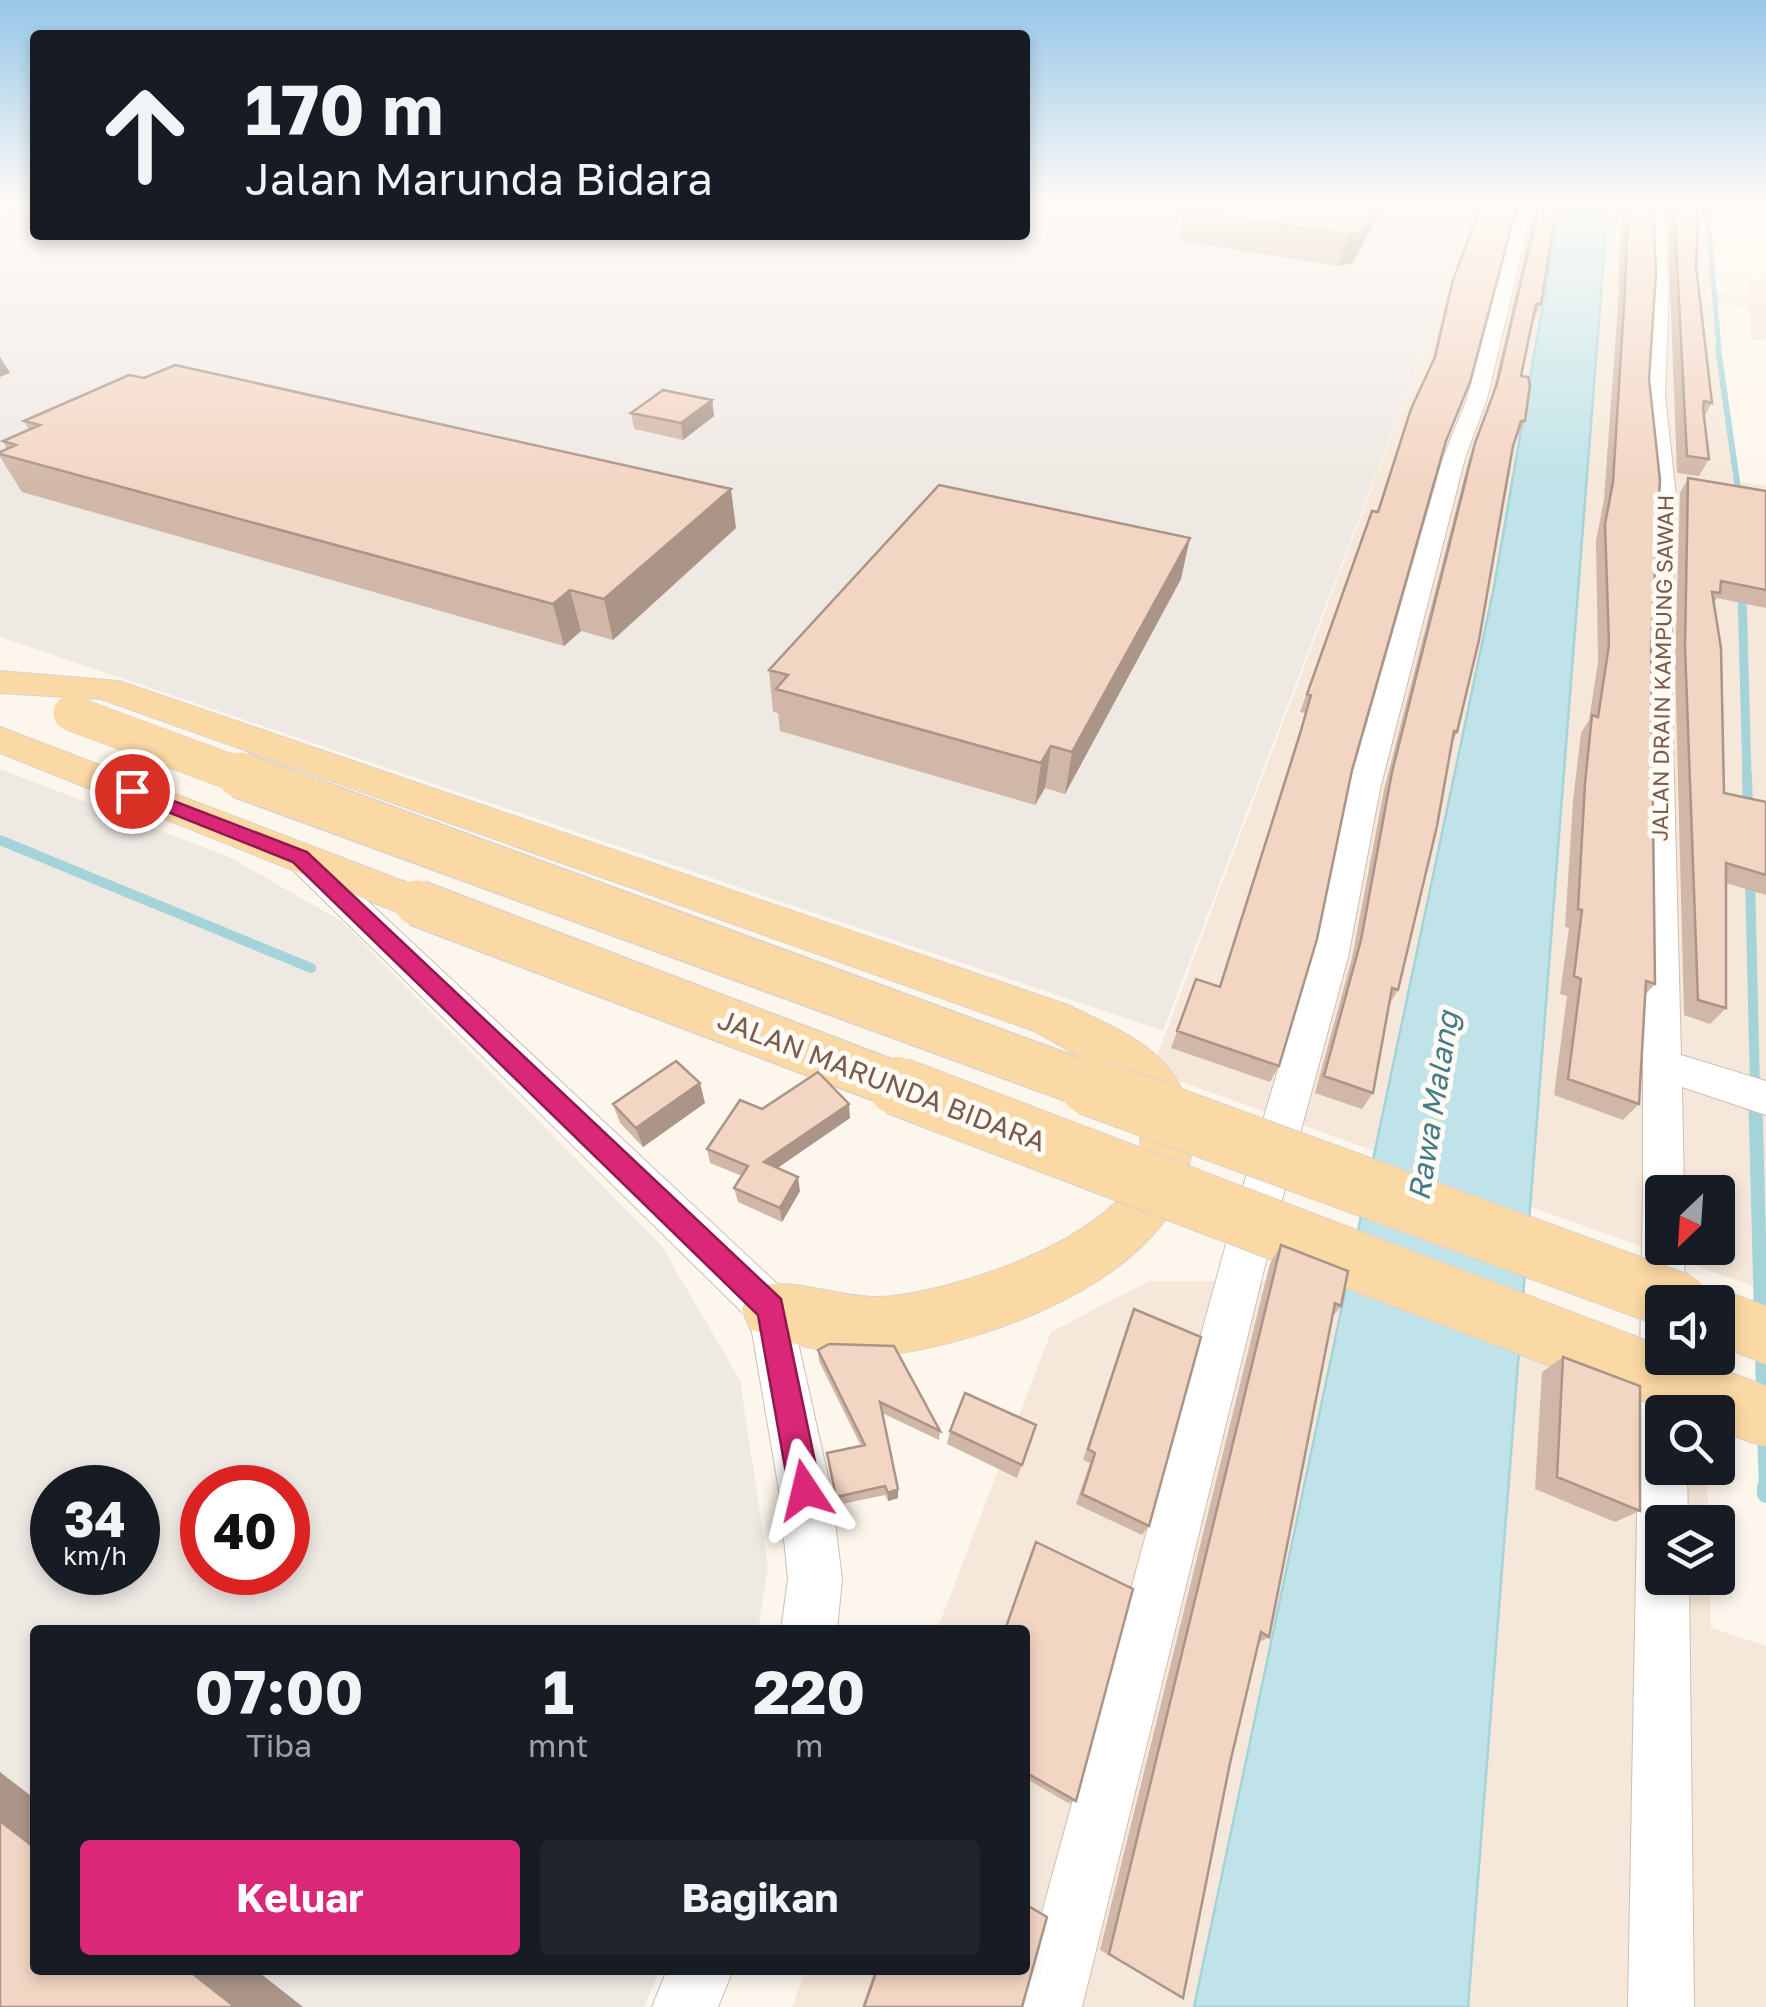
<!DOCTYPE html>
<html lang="id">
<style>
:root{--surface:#171b24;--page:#20242c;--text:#f1f3f6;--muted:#9ea1a6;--accent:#db2777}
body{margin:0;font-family:"Golos Text",sans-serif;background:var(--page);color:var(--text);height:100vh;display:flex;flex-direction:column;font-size:38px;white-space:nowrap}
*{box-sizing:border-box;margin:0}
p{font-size:32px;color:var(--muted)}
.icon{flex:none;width:55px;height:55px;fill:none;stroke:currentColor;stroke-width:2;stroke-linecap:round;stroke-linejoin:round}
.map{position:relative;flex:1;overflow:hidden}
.drawer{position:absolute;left:30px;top:1625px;width:1000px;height:350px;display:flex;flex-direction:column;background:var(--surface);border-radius:10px;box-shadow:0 5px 15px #0003}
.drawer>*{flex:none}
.hud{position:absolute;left:30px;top:30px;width:1000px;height:210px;border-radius:10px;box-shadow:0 5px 15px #0003;background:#171b24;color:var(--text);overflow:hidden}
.needle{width:65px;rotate:205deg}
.tools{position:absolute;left:1645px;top:1175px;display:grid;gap:20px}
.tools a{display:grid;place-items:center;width:90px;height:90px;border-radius:10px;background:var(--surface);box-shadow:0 5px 15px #0003;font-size:50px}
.speed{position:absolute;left:30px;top:1465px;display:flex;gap:20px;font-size:50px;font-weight:700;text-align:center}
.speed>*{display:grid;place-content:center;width:130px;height:130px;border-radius:50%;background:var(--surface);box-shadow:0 5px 15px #0003;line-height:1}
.speed small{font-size:25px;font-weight:400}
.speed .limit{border:15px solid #d22;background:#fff;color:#111}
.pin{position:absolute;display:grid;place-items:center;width:85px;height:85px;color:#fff;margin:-42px;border:5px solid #fff;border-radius:50%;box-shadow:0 2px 10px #0007}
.me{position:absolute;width:110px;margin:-55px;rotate:350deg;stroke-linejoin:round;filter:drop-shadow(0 0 8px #0008)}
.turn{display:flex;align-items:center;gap:35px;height:210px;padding:0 50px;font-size:45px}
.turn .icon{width:130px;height:130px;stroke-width:2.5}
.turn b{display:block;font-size:70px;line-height:85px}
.eta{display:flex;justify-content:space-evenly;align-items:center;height:170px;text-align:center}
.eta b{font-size:60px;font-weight:700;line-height:70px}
.action{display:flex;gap:20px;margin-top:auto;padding:20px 50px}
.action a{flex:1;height:115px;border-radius:10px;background:var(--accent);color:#fff;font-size:40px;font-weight:700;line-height:115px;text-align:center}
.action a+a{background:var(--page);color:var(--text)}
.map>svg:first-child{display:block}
.residential{fill:#f5e8da;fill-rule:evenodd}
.industrial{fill:#efe9e4;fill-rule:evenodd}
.water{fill:#bfe3e8;stroke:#a5d3da;stroke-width:2.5}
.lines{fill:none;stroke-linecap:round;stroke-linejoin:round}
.stream-far5{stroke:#a5d3da;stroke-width:5}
.stream-far4{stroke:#a5d3da;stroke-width:6}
.stream-far3{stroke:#a5d3da;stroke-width:9}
.stream-far2{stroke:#a5d3da;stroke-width:10}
.stream-far1{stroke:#a5d3da;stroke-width:14}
.stream{stroke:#a5d3da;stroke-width:18}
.minor-casing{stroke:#d1beb0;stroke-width:2}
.major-casing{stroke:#dad1cd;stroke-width:2}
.minor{fill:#fff;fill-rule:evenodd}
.major{fill:#fbd9a5;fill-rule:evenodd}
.major-bridge-far2-casing{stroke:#dad1cd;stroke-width:36;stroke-linecap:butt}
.major-bridge-far1-casing{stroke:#dad1cd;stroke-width:48;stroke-linecap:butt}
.major-bridge-casing{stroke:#dad1cd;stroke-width:60;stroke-linecap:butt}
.major-bridge-far2{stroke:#fbd9a5;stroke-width:35}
.major-bridge-far1{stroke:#fbd9a5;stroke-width:45}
.major-bridge{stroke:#fbd9a5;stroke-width:58}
.wall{fill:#d1b7a8}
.shaded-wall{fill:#aa9588}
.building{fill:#f3d5c3;stroke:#aa9588;stroke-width:2.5}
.route{fill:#db2777;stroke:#8e194d;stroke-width:2.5}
.labels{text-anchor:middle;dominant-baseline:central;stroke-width:10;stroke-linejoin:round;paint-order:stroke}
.far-street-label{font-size:22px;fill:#7a5c4d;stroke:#fffaf3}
.street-label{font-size:28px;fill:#7a5c4d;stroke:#fffaf3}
.water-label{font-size:30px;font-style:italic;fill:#437c86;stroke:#fffaf3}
</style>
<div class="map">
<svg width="1766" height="2007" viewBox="0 0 1766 2007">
<rect width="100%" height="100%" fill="#fdf6ec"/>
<!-- residential -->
<path class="residential" d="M1479 205H1707L1715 293 1749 296V278L1766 280V341L1751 339 1749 307 1712 304 1739 482 1766 485V1291L1151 1071ZM1662 1192H1718V1248H1662Z
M1149 1281H1348L1677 1412H1662V1468H1707L1708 1522H1662V1578H1710L1711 1628 1766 1646V2007H792L806 1970H1025V1630H937L1051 1332Z"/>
<!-- industrial -->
<path class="industrial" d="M0 205H35V235H1025V205H1479L1163 1031 0 637Z
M0 769 229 857 341 921 661 1245 740 1380 768 1567 758 1630H35V1970H660L644 2007H0ZM52 1488H138V1572H52ZM202 1488H288V1572H202Z"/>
<!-- water -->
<path class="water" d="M1560 205H1608L1468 2007H1194L1494 587Z"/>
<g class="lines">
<!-- stream-far5 -->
<path class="stream-far5" d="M1707 205 1719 350"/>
<!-- stream-far4 -->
<path class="stream-far4" d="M1718 348 1740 503"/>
<!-- stream-far3 -->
<path class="stream-far3" d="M1742 591 1747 778"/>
<!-- stream-far2 -->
<path class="stream-far2" d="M1747 775 1748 812
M0 840 311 968
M1750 876 1755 1088"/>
<!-- stream-far1 -->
<path class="stream-far1" d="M1755 1086 1761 1317
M1762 1351 1763 1397
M1764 1431 1766 1490"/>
<!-- stream -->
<path class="stream" d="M1766 1487V1494"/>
<!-- minor casing -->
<g class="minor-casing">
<path id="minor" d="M1519 205H1533L1487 399 1465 458 1380 789 1348 957 1273 1233 1082 2007H1016L1229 1233 1312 957 1348 789 1443 458 1467 399Z
M1650 205H1664L1669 287 1665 395 1676 497 1671 663 1681 1055 1766 1081V1115L1682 1087 1684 1192H1662V1248H1684L1685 1302H1662V1358H1686V1412H1662V1468H1687L1688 1522H1662V1578H1689L1694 2007H1628L1643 1194V663L1654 497 1645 395 1653 287Z
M300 846 312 849 787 1293 831 1490 842 1579 837 1630H781L788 1579 779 1490 750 1320 288 865 283 857 288 849Z
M667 1970H733L718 2007H652Z"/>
</g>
<!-- major casing -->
<g class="major-casing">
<path id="major" d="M0 671 119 681 1068 1005C1103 1023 1145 1038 1170 1070 1186 1090 1191 1117 1191 1142 1194 1268 996 1341 892 1354 844 1359 794 1346 750 1329L742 1309 750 1289C788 1274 836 1298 878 1297 946 1295 1117 1239 1138 1167 1144 1147 1138 1118 1134 1098L1101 1069 1034 1031 101 699 0 693Z
M0 727 432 892 439 903 432 914 417 919 402 914 0 753Z
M1718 1289 1766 1306V1364L1718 1345V1302H1695L1697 1297Z"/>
</g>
<!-- minor -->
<use href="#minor" class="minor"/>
<!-- major -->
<use href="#major" class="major"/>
<!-- major-bridge-far2 casing -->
<g class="major-bridge-far2-casing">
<path id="major-bridge-far2" d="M71 713 247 778"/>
</g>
<!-- major-bridge-far1 casing -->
<g class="major-bridge-far1-casing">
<path id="major-bridge-far1" d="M240 775 1096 1088
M417 903 904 1088"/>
</g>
<!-- major-bridge casing -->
<g class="major-bridge-casing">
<path id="major-bridge" d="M897 1086 1766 1417
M1089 1086 1679 1302"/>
</g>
<!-- major-bridge-far2 -->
<use href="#major-bridge-far2" class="major-bridge-far2"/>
<!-- major-bridge-far1 -->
<use href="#major-bridge-far1" class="major-bridge-far1"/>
<!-- major-bridge -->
<use href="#major-bridge" class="major-bridge"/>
</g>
<!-- wall -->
<path class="wall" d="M1189 205H1383L1353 263 1339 266 1178 241 1184 210Z
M1481 205 1446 442 1352 770 1279 1066 1270 1082 1171 1048 1196 979 1219 987 1293 752 1305 713 1300 712 1372 511 1377 512 1431 366 1448 294Z
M1536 205H1557L1541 304 1535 319H1533L1521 376 1525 421 1513 446 1457 732 1452 744 1398 990 1389 1005 1373 1093 1362 1109 1315 1093 1352 958 1384 790 1469 459 1491 400Z
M1622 205H1653L1649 379 1655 984 1645 995 1639 1104 1623 1120 1554 1095 1567 996 1560 994 1569 928 1565 927 1573 801 1581 733 1589 720 1598 662 1596 541 1604 499 1618 305Z
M1667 205H1696V266L1712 403 1704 417 1709 459 1699 476 1677 473Z
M712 400 714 416 683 440 634 429 631 413Z
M24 421 736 528 613 640 581 631 564 646 22 492 0 457V452L7 449 3 441 29 430Z
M1688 478 1766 491V608L1717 598 1714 603 1724 793 1766 802V895L1726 883V1008L1710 1024 1684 1015 1675 663 1680 493Z
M1181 579 1065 794 1045 788 1035 805 780 731 778 713 773 712 769 670Z
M705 1103 643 1147 620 1123 613 1104Z
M762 1109 850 1118 777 1168 800 1191 782 1222 738 1202 734 1188 742 1176 710 1163 707 1149Z
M1281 1245 1341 1306 1332 1317 1269 1637 1258 1643 1230 1763 1183 1998 1100 1950 1270 1263Z
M1134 1309 1149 1526 1142 1535 1076 1504 1090 1463 1083 1460 1128 1323Z
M818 1350 940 1431 939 1440 882 1413 898 1489V1498L888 1501 885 1495 837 1505 827 1453 861 1446 819 1361Z
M1563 1357 1640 1511 1615 1522 1535 1489 1542 1372Z
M1036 1425 1017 1478 947 1444 950 1431Z
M1036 1542 1076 1801 1068 1803 1025 1778V1630H1004L1031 1552Z
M875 1970H1025L1022 2007H862Z"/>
<!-- shaded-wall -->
<path class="shaded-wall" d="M1376 205H1383L1353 263 1339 266 1348 235Z
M0 357 10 373 0 377Z
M712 400 714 416 683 440 681 423Z
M731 489 736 528 613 640 604 599Z
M1190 538 1181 579 1065 794 1072 752Z
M570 590 581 631 564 646 553 604Z
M1051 746 1045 788 1035 805 1041 763Z
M700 1083 705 1103 643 1147 636 1128Z
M849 1104 850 1118 766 1176 764 1162Z
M798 1177 800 1191 782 1222 780 1208Z
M898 1489V1498L888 1501V1493Z
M0 1772 35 1799V1848L0 1821Z
M188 1970H256L303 2007H235Z"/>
<!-- building -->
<path class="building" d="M1189 205H1376L1362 232 1348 235 1184 210Z
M1481 205H1517L1470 382 1446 441 1352 770 1317 939 1279 1066 1177 1031 1196 979 1220 987 1300 734 1311 695 1307 694 1372 511 1378 512 1411 409 1435 357 1453 280Z
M1539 205H1557L1541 304H1536L1521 376 1528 377 1530 385 1525 421H1521L1513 446 1479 640 1457 732 1454 731 1437 826 1398 990 1392 988 1373 1093 1324 1076 1361 940 1392 772 1475 443 1497 384Z
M1628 205H1653L1656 273 1649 379 1660 480 1651 645 1655 984 1646 981 1639 1104 1568 1079 1581 979 1574 976 1582 910 1578 909 1585 783 1592 715 1598 717 1609 645 1605 524 1613 482 1625 290Z
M1674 205H1696L1698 224 1696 266 1712 403 1704 401 1703 408 1709 459 1687 456Z
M175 365 731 489 604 599 570 590 553 604 0 454V452L16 445 3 441 40 425 24 421 129 375 144 378Z
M663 390 712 400 681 423 631 413Z
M1688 478 1766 491V590L1721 581 1720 593 1712 592 1721 648 1724 793 1766 802V875L1726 863V1008L1698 1000 1685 647Z
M939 485 1190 538 1072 752 1051 746 1041 763 776 689 788 675 769 670Z
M676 1061 700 1083 636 1128 613 1104Z
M818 1072 849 1104 764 1162 798 1177 780 1208 734 1188 748 1166 707 1149 740 1100 762 1109Z
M1281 1245 1348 1271 1341 1306 1335 1303 1269 1637 1261 1632 1230 1763 1183 1998 1109 1954Z
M1134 1309 1201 1337 1149 1526 1082 1494 1095 1453 1088 1449Z
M829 1344 894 1346 940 1431 880 1402 898 1489 888 1493 885 1486 836 1497 827 1453 865 1445 818 1350Z
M1563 1357 1640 1386V1511L1557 1477Z
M965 1393 1036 1425 1022 1465 950 1431Z
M1036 1542 1133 1589 1076 1801 1025 1772V1630H1005Z
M0 1821 35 1848V1970H188L235 2007H0Z
M1025 1904 1047 1917 1022 2007H864L877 1970H1025Z"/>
<!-- sky -->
<linearGradient id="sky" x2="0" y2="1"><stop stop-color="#97c7e8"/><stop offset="0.42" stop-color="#fefbf6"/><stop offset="1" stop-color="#fefbf6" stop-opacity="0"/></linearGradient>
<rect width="1766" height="486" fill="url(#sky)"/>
<!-- route -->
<path class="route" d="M132 785 307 852 781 1299 821 1490 816 1501 805 1506 794 1501 789 1490 758 1315 293 862 125 795 122 791Z"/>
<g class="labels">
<!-- far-street labels -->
<g class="far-street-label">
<text transform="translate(1662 668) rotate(-89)">JALAN DRAIN KAMPUNG SAWAH</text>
</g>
<!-- street labels -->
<g class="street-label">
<text transform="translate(882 1080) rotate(21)">JALAN MARUNDA BIDARA</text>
</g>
<!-- water labels -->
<g class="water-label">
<text transform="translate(1433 1106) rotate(-81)">Rawa Malang</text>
</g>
</g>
</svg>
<div class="tools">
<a><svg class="needle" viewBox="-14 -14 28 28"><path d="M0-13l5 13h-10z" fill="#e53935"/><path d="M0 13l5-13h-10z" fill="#9ea1a6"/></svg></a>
<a><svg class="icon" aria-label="sound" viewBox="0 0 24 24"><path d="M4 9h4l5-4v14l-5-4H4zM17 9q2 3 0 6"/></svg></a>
<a><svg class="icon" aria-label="search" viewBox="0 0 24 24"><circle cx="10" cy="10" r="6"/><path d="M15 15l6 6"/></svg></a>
<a><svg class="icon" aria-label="layers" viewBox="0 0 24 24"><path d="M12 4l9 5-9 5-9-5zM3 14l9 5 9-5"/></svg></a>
</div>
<div class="speed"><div>34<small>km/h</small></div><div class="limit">40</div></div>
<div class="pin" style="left:132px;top:791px;background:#d93025"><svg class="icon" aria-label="arrive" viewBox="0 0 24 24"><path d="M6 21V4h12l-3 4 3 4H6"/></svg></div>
<svg class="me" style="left:805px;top:1490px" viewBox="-20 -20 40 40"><path d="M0-17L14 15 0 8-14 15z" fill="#db2777" stroke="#fff" stroke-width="4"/></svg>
<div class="hud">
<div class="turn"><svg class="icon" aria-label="ahead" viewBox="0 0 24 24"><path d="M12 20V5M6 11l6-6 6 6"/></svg><div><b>170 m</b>Jalan Marunda Bidara</div></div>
</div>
<section class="drawer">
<div class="eta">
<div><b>07:00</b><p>Tiba</p></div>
<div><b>1</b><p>mnt</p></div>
<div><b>220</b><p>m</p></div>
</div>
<div class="action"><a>Keluar</a><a>Bagikan</a></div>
</section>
</div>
